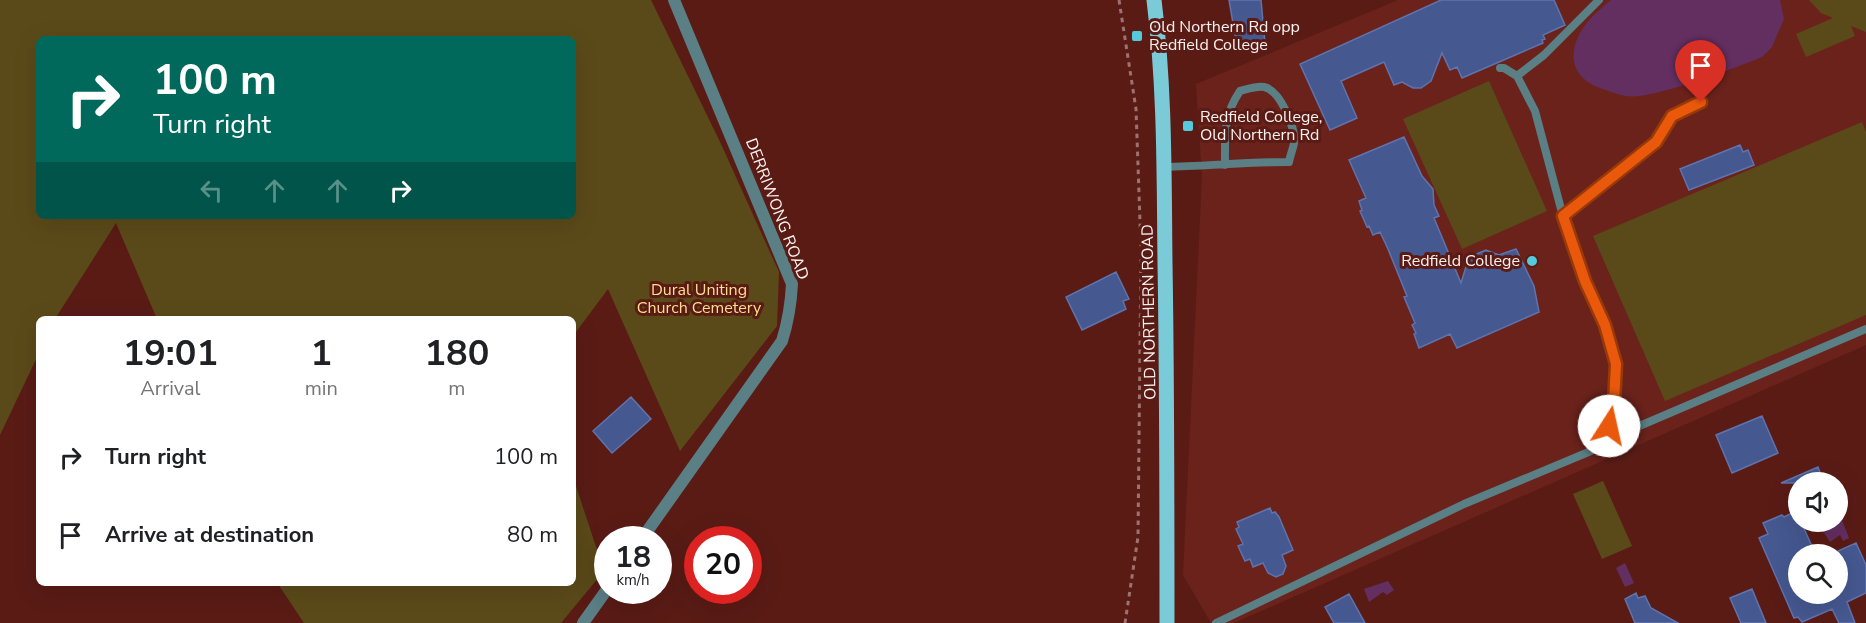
<!DOCTYPE html>
<style>
:root{--surface:#fff;--page:#f6f6f6;--text:#202124;--muted:#757577}
body{margin:0;font-family:"Nunito Sans",sans-serif;background:var(--page);color:var(--text);height:100vh;display:flex;flex-direction:column;font-size:22px;white-space:nowrap}
*{box-sizing:border-box;margin:0}
p{font-size:20px;color:var(--muted)}
.icon{flex:none;width:33px;height:33px;fill:none;stroke:currentColor;stroke-width:2;stroke-linecap:round;stroke-linejoin:round}
.map{position:relative;flex:1;overflow:hidden}
.sheet{position:absolute;left:36px;top:316px;width:540px;height:270px;display:flex;flex-direction:column;background:var(--surface);border-radius:9px;box-shadow:0 6px 24px #0002}
.sheet>*{flex:none}
.banner{position:absolute;left:36px;top:36px;width:540px;height:183px;border-radius:9px;box-shadow:0 6px 24px #0002;background:#00695c;color:#fff;overflow:hidden}
.fabs{position:absolute;left:1788px;top:472px;display:grid;gap:12px}
.fabs a{display:grid;place-items:center;width:60px;height:60px;border-radius:50%;background:var(--surface);box-shadow:0 6px 24px #0002;font-size:30px}
.speed{position:absolute;left:594px;top:526px;display:flex;gap:12px;font-size:30px;font-weight:700;text-align:center}
.speed>*{display:grid;place-content:center;width:78px;height:78px;border-radius:50%;background:var(--surface);box-shadow:0 6px 24px #0002;line-height:1}
.speed small{font-size:15px;font-weight:400}
.speed .limit{border:9px solid #d22;background:#fff;color:#111}
.pin{position:absolute;display:grid;place-items:center;width:51px;height:51px;color:#fff;margin:-62px -26px;border-radius:50% 50% 50% 0;rotate:-45deg;box-shadow:0 0 6px #0007}
.pin .icon{rotate:45deg}
.me{position:absolute;width:66px;margin:-33px;rotate:10deg;stroke-linejoin:round;filter:drop-shadow(0 0 4px #0008)}
.turn{display:flex;align-items:center;gap:21px;height:126px;padding:0 18px;font-size:27px}
.turn .icon{width:78px;height:78px;stroke-width:2.5}
.turn b{display:block;font-size:42px;line-height:51px}
.lanes{display:flex;align-items:center;height:57px;padding:0 18px;background:#0003;justify-content:center;gap:30px;direction:ltr}
.lanes .off{opacity:.35}
.eta{display:flex;justify-content:space-evenly;align-items:center;height:102px;text-align:center}
.eta b{font-size:36px;font-weight:700;line-height:42px}
ul{padding:0;list-style:none}
li{display:flex;align-items:center;gap:18px;height:78px;padding:0 18px}
li div{flex:1}
li b{display:block;font-size:22px}
li em{font-style:normal}
.map>svg:first-child{display:block}
.built{fill:#6a221b}
.green{fill:#5b4a19;fill-rule:evenodd}
.water{fill:#632f61}
.building{fill:#455890;stroke:#5f73ae;stroke-width:1.5}
.lines{fill:none;stroke-linecap:round;stroke-linejoin:round}
.path{stroke:#9c7370;stroke-width:3;stroke-dasharray:4.5 4.5;stroke-linecap:butt}
.service{stroke:#5a7f85;stroke-width:8}
.minor{stroke:#5a7f85;stroke-width:12}
.primary{stroke:#7bcad7;stroke-width:15}
.route-casing{stroke:#983908;stroke-width:15}
.route{stroke:#ea580c;stroke-width:10}
.poi-dot{fill:#54cadc;stroke:#5a1b15;stroke-width:2}
.labels{text-anchor:middle;dominant-baseline:central;stroke-width:6;stroke-linejoin:round;paint-order:stroke}
.poi-label{font-size:16px;fill:#fbf2f1;stroke:#5a1b15;text-anchor:start}
.street-label{font-size:16px;fill:#fbf2f1;stroke:#5a1b15}
.park-label{font-size:16px;fill:#fedf8d;stroke:#5a1b15}
</style>
<div class="map">
<svg width="1866" height="623" viewBox="0 0 1866 623">
<rect width="100%" height="100%" fill="#5a1b15"/>
<!-- built -->
<path class="built" d="M1398 0H1866V345L1234 623H1211L1183 575 1202 177 1196 84Z"/>
<!-- green -->
<path class="green" d="M0 0H651L721 144 779 272 777 326 680 451 608 289 573 336V320L157 319 116 223 55 319 39 320V353L0 435ZM39 39H573V216H39Z
M1809 0H1866V32L1851 26 1855 36 1806 57 1796 34 1833 18 1821 13Z
M1489 81 1547 211 1462 249 1403 119Z
M1862 122 1866 132V315L1665 401 1593 236Z
M573 477 604 571 561 623H304L278 584H573Z
M1603 481 1632 546 1602 559 1573 494Z"/>
<!-- water -->
<path class="water" d="M1611 0H1780L1784 19 1772 47 1762 57C1727 71 1677 90 1640 96 1625 98 1614 93 1600 88 1565 75 1568 44 1590 19 1596 12 1604 6 1611 0Z
M1838 510 1849 538 1843 541 1840 535 1830 542 1823 531 1825 530 1822 522H1838Z
M1625 563 1634 583 1625 587 1616 568Z
M1388 581 1394 590 1387 595 1383 592 1369 602 1364 589Z"/>
<!-- building -->
<path class="building" d="M1229 0H1261L1265 43 1237 47Z
M1441 0H1554L1565 25 1543 35 1545 39 1542 40 1543 43 1462 78 1457 67 1450 70 1442 53 1431 81 1421 88H1413L1402 82 1394 85 1384 62 1341 81 1357 118 1330 130 1300 64Z
M1404 137 1422 176 1433 189 1434 205 1439 216 1434 218 1461 283 1469 257 1486 250 1499 255 1516 249 1534 286 1539 312 1457 348 1450 334 1419 348 1414 334 1416 333 1412 325 1415 323 1404 297 1407 296 1388 249 1380 232 1373 235 1369 226 1367 227 1360 211 1362 210 1359 201 1366 198 1349 160Z
M1740 145 1743 152 1748 150 1754 165 1689 190 1680 169Z
M1116 272 1129 299 1123 301 1126 309 1082 330 1066 297Z
M631 397 651 419 612 453 593 431Z
M1762 416 1778 453 1732 473 1716 435Z
M1818 467 1824 483H1781Z
M1270 508 1272 513 1275 512 1279 517 1293 550 1282 555 1286 566 1283 574 1276 577 1268 573 1263 563 1253 567 1250 559 1245 561 1238 546 1243 544 1236 529 1239 527 1237 522Z
M1796 511 1798 522H1801L1816 555H1798V594H1838V551L1856 543 1866 565V593L1847 602 1855 623H1839L1832 609 1802 622 1798 617 1794 618 1759 538 1768 534 1763 523 1782 515 1784 517Z
M1752 589 1766 623H1741L1730 598Z
M1636 593 1638 598 1645 596 1651 608 1678 623H1635L1625 599Z
M1349 594 1365 623H1334L1325 607Z"/>
<g class="lines">
<!-- path -->
<path class="path" d="M1119 0 1136 109 1141 250 1138 537 1125 623"/>
<!-- service -->
<path class="service" d="M1517 76 1544 55 1599 0
M1165 167C1206 166 1248 162 1289 162 1290 156 1293 149 1294 143 1296 128 1280 90 1264 87 1256 86 1248 89 1240 91 1223 116 1225 135 1225 165
M1563 216 1656 142 1672 116 1701 102
M1602 442 1866 329
M1216 623 1464 504 1591 451 1602 442 1609 426 1614 403 1616 364 1605 325 1585 281 1565 224 1535 111 1517 76 1504 68H1500"/>
<!-- minor -->
<path class="minor" d="M641 540 782 341C788 322 791 304 792 284L674 0
M583 623 608 588"/>
<!-- primary -->
<path class="primary" d="M1154 0C1165 88 1164 175 1165 263 1167 383 1167 503 1167 623"/>
</g>
<g class="lines">
<!-- route casing -->
<g class="route-casing">
<path id="route" d="M1609 426 1614 403 1616 364 1605 325 1585 281 1563 216 1656 142 1672 116 1701 102"/>
</g>
<!-- route -->
<use href="#route" class="route"/>
</g>
<!-- markers -->
<g class="poi-dot">
<rect x="1131" y="30" width="12" height="12" rx="3"/>
<rect x="1182" y="120" width="12" height="12" rx="3"/>
<circle cx="1532" cy="261" r="6"/>
</g>
<g class="labels">
<!-- poi labels -->
<g class="poi-label">
<text x="1149" y="27">Old Northern Rd opp<tspan x="1149" dy="18">Redfield College</tspan></text>
<text x="1200" y="117">Redfield College,<tspan x="1200" dy="18">Old Northern Rd</tspan></text>
<text x="1520" y="261" text-anchor="end">Redfield College</text>
</g>
<!-- street labels -->
<g class="street-label">
<text transform="translate(777 209) rotate(69)">DERRIWONG ROAD</text>
<text transform="translate(1149 312) rotate(-91)">OLD NORTHERN ROAD</text>
</g>
<!-- park labels -->
<g class="park-label">
<text x="699" y="290">Dural Uniting<tspan x="699" dy="18">Church Cemetery</tspan></text>
</g>
</g>
</svg>
<div class="fabs">
<a><svg class="icon" aria-label="sound" viewBox="0 0 24 24"><path d="M4 9h4l5-4v14l-5-4H4zM17 9q2 3 0 6"/></svg></a>
<a><svg class="icon" aria-label="search" viewBox="0 0 24 24"><circle cx="10" cy="10" r="6"/><path d="M15 15l6 6"/></svg></a>
</div>
<div class="speed"><div>18<small>km/h</small></div><div class="limit">20</div></div>
<div class="pin" style="left:1701px;top:102px;background:#d93025"><svg class="icon" aria-label="arrive" viewBox="0 0 24 24"><path d="M6 21V4h12l-3 4 3 4H6"/></svg></div>
<svg class="me" style="left:1609px;top:426px" viewBox="-20 -20 40 40"><circle r="19" fill="#fff"/><path d="M0-13L10 11 0 6-10 11z" fill="#ea580c"/></svg>
<div class="banner">
<div class="turn"><svg class="icon" aria-label="right" viewBox="0 0 24 24"><path d="M7 20v-9h11M14 6l5 5-5 5"/></svg><div><b>100 m</b>Turn right</div></div>
<div class="lanes"><svg class="icon off" aria-label="left" viewBox="0 0 24 24"><path d="M17 20v-9H6M10 6l-5 5 5 5"/></svg><svg class="icon off" aria-label="ahead" viewBox="0 0 24 24"><path d="M12 20V5M6 11l6-6 6 6"/></svg><svg class="icon off" aria-label="ahead" viewBox="0 0 24 24"><path d="M12 20V5M6 11l6-6 6 6"/></svg><svg class="icon" aria-label="right" viewBox="0 0 24 24"><path d="M7 20v-9h11M14 6l5 5-5 5"/></svg></div>
</div>
<section class="sheet">
<div class="eta">
<div><b>19:01</b><p>Arrival</p></div>
<div><b>1</b><p>min</p></div>
<div><b>180</b><p>m</p></div>
</div>
<ul>
<li><svg class="icon" aria-label="right" viewBox="0 0 24 24"><path d="M7 20v-9h11M14 6l5 5-5 5"/></svg><div><b>Turn right</b></div><em>100 m</em></li>
<li><svg class="icon" aria-label="arrive" viewBox="0 0 24 24"><path d="M6 21V4h12l-3 4 3 4H6"/></svg><div><b>Arrive at destination</b></div><em>80 m</em></li>
</ul>
</section>
</div>
